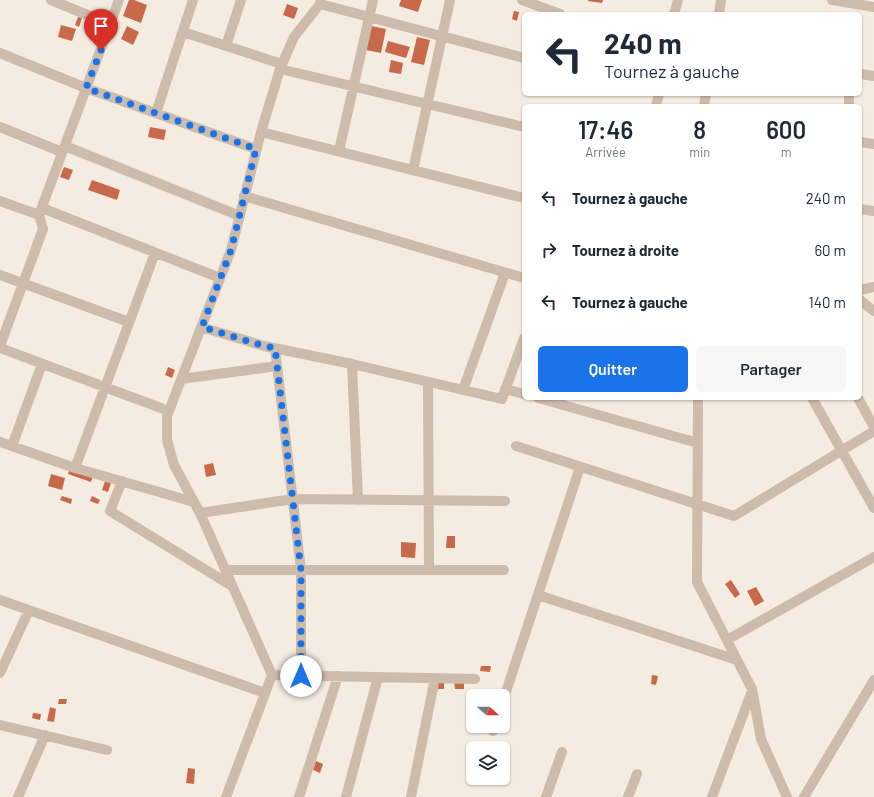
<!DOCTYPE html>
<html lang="fr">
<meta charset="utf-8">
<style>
:root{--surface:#fff;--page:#f6f6f7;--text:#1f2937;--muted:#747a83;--accent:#1a73e8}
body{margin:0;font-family:Barlow,sans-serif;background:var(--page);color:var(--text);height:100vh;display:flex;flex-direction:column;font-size:15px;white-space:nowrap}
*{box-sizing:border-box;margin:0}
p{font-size:13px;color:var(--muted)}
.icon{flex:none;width:22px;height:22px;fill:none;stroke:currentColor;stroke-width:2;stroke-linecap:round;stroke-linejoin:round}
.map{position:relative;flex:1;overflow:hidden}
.sheet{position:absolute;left:522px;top:104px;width:340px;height:296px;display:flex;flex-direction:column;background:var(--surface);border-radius:6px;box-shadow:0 1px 3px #0004}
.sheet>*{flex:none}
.top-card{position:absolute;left:522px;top:12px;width:340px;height:84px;border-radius:6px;box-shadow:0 1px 3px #0004;background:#fff;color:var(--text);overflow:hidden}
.needle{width:26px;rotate:110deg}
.tools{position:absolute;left:466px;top:689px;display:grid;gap:8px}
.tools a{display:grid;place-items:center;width:44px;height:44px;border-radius:6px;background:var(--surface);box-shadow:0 1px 3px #0004;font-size:20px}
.pin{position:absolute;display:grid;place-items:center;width:34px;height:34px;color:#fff;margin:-41px -17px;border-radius:50% 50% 50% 0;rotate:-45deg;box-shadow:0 0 4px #0007}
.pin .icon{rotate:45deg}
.me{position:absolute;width:44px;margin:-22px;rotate:0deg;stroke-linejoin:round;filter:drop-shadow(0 0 3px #0008)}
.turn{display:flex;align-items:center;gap:14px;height:84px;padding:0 16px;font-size:18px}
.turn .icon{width:52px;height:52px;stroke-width:2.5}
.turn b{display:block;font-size:28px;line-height:34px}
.eta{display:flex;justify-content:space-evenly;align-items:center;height:68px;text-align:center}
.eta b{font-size:24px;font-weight:600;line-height:28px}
.button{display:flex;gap:8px;margin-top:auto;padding:8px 16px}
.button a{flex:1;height:46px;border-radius:6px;background:var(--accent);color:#fff;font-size:16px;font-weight:600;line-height:46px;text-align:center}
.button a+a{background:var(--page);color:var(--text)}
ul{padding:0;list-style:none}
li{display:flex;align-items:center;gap:12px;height:52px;padding:0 16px}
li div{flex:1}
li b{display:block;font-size:15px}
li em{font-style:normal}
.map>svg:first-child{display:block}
.building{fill:#c8694b}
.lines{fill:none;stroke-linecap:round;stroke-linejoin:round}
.minor{stroke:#cdbbac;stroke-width:10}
.route{stroke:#1a73e8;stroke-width:7;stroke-dasharray:0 12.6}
</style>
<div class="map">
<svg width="874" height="797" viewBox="0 0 874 797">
<rect width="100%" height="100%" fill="#f4ebe1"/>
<!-- building -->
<path class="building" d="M129 0H134L147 5 141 23 123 16Z
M401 0H422L418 12 399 6Z
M588 0H603L602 3 588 1Z
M287 4 298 8 294 19 283 15Z
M514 11 519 12 517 21 512 19Z
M78 17 82 18 79 27 75 25Z
M61 25 76 29 72 41 58 37Z
M127 26 139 32 133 45 121 39Z
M371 26 386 29 381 53 366 50Z
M417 37 430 40 424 65 411 62Z
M388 41 410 47 406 58 385 52Z
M391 60 403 63 401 74 389 72Z
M150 127 166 130 164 140 148 137Z
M64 167 73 170 69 180 60 177Z
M92 180 120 190 117 200 88 190Z
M168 367 175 370 172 378 165 375Z
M213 463 216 475 206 477 204 465Z
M70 468 93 476 91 482 68 474Z
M51 474 65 478 62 490 48 486Z
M105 481 111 483 108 492 102 490Z
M62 496 72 499 71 504 60 500Z
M92 496 100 500 98 504 90 501Z
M447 536H455V548H446Z
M401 542 416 543 415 558 401 557Z
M731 580 740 594 735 598 725 584Z
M756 587 764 601 755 606 747 591Z
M305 666H319V670H305Z
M481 666H491L490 672 480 671Z
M652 675 658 676 656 685 651 684Z
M437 680H444V689H437Z
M464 680V689H455L454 681Z
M59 699H67L66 704H58Z
M50 707 56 709 54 722 47 721Z
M33 713 41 714 40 720 32 718Z
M316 761 323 764 320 773 313 770Z
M188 768 195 769 194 784 186 783Z"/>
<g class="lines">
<!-- minor -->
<path class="minor" d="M51 0 110 24
M522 0 560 14
M832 0 874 7
M320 4 524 58
M674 14 678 0
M719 14 721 0
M183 32 282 64
M226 46 241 0
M0 53 86 88 256 149
M280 69 524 127
M860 74 874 76
M849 94V106
M656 106 659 94
M704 106 706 94
M156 113 193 0
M0 127 62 152
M261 132 524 198
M860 142 874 144
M65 146 240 216
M339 151 373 0
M413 170 450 0
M244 196 524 278
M0 201 39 215
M42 208 220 278
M860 209 874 211
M0 275 129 322
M860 290 874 287
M860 300 874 311
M201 327 264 346 352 364 502 399 524 338
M0 346 43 229 39 215 119 0
M0 348 169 411
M275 348 301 570V676
M352 364 358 500
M181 379 277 366
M428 382 429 570
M505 389 524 394
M463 390 505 273
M538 398 698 443
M698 398 697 582 752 689 761 739 787 797
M812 398 874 508
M858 398 874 427
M0 442 75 468 194 502
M12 446 42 364
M516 446 734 516 874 431
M75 468 155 253
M122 481 110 511 232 586
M200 513 293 499 505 501
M225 570H504
M538 595 737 660
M0 600 265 693
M727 640 874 557
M0 673 29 610
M272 675 475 679
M503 701 580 467
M0 725 107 750
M493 731 495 726
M18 797 45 735
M226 797 272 675 200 513 174 465 167 440V416L231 250 261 132 280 69 294 37 320 4 321 0
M299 797 338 676
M346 797 378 677
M411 797 435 678
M546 797 562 752
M628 797 637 774
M712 797 752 691
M804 797 874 680"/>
</g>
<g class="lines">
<!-- route -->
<path class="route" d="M101 50 86 88 256 149 231 250 202 327 264 346 275 348 301 570V676"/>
</g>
</svg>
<div class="tools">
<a><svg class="needle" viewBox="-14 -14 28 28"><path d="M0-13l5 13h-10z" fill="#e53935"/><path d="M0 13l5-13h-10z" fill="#747a83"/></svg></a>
<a><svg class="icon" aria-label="layers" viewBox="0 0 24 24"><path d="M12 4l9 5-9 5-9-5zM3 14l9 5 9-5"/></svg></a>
</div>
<div class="pin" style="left:101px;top:50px;background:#d93025"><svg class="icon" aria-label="arrive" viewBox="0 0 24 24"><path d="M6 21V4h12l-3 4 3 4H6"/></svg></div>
<svg class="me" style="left:301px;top:676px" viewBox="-20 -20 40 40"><circle r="19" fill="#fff"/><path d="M0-13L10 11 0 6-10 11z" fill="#1a73e8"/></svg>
<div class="top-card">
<div class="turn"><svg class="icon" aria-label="left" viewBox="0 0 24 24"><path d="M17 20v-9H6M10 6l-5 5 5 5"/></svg><div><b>240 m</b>Tournez à gauche</div></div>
</div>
<section class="sheet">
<div class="eta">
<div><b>17:46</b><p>Arrivée</p></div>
<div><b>8</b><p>min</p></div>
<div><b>600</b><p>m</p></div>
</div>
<ul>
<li><svg class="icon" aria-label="left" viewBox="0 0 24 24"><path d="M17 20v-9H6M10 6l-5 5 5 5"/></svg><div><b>Tournez à gauche</b></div><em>240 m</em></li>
<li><svg class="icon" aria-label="right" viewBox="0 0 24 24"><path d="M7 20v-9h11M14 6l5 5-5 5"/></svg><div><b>Tournez à droite</b></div><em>60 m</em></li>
<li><svg class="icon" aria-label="left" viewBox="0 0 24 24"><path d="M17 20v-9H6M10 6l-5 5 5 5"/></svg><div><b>Tournez à gauche</b></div><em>140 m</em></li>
</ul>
<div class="button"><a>Quitter</a><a>Partager</a></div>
</section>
</div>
